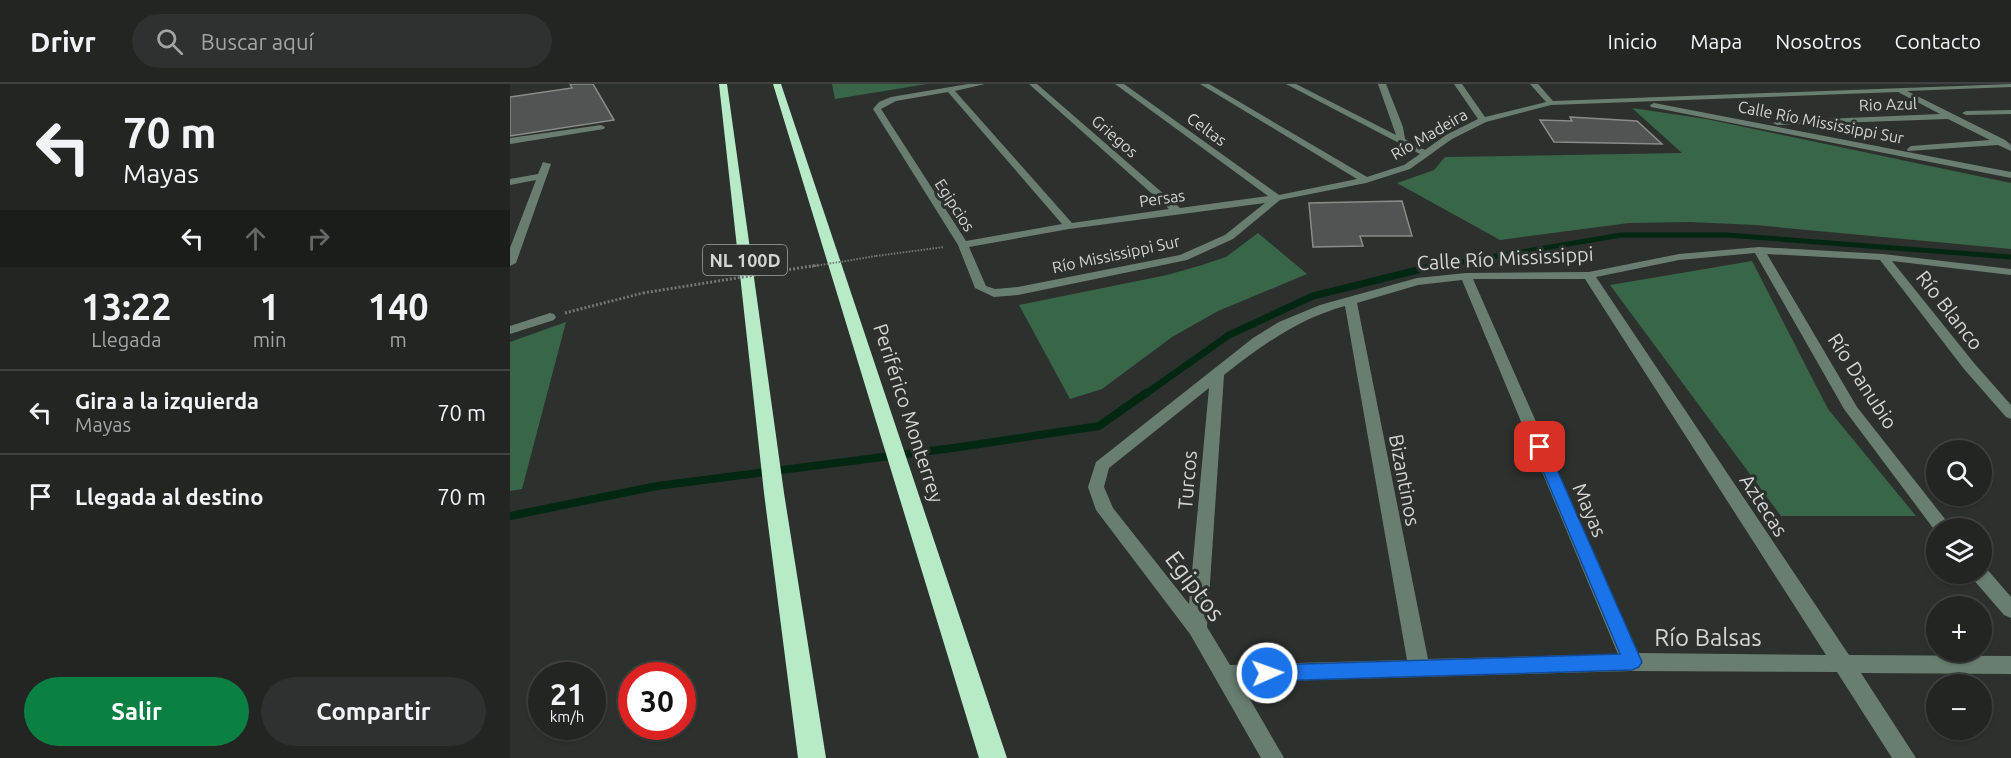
<!DOCTYPE html>
<html lang="es">
<meta charset="utf-8">
<style>
:root{--surface:#222522;--page:#2e312f;--text:#f1f3f6;--muted:#a2a5a5;--line:#3f4240;--accent:#0b8043}
body{margin:0;font-family:Ubuntu,sans-serif;background:var(--page);color:var(--text);height:100vh;display:flex;flex-direction:column;font-size:22px;white-space:nowrap}
*{box-sizing:border-box;margin:0}
p{font-size:20px;color:var(--muted)}
.icon{flex:none;width:33px;height:33px;fill:none;stroke:currentColor;stroke-width:2;stroke-linecap:round;stroke-linejoin:round}
.map{position:relative;flex:1;overflow:hidden}
.sheet{display:flex;flex-direction:column;background:var(--surface);width:510px}
.sheet>*{flex:none}
.banner{background:#222522;color:var(--text);overflow:hidden}
.buttons{position:absolute;left:1416px;top:356px;display:grid;gap:12px}
.buttons a{display:grid;place-items:center;width:66px;height:66px;border-radius:50%;background:var(--surface);box-shadow:0 2px 4px #0004,0 0 0 2px var(--line);font-size:30px}
.speed{position:absolute;left:18px;top:578px;display:flex;gap:12px;font-size:30px;font-weight:700;text-align:center}
.speed>*{display:grid;place-content:center;width:78px;height:78px;border-radius:50%;background:var(--surface);box-shadow:0 2px 4px #0004,0 0 0 2px var(--line);line-height:1}
.speed small{font-size:15px;font-weight:400}
.speed .limit{border:9px solid #d22;background:#fff;color:#111}
.pin{position:absolute;display:grid;place-items:center;width:51px;height:51px;color:#fff;margin:-26px;border-radius:12px;box-shadow:0 3px 9px #0006}
.me{position:absolute;width:66px;margin:-33px;rotate:88deg;stroke-linejoin:round;filter:drop-shadow(0 0 4px #0008)}
.turn{display:flex;align-items:center;gap:21px;height:126px;padding:0 24px;font-size:27px}
.turn .icon{width:78px;height:78px;stroke-width:2.5}
.turn b{display:block;font-size:42px;line-height:51px}
.lanes{display:flex;align-items:center;height:57px;padding:0 24px;background:#0003;justify-content:center;gap:30px;direction:ltr}
.lanes .off{opacity:.35}
.eta{display:flex;justify-content:space-evenly;align-items:center;height:102px;text-align:center}
.eta b{font-size:36px;font-weight:700;line-height:42px}
.action{display:flex;gap:12px;margin-top:auto;padding:12px 24px}
.action a{flex:1;height:69px;border-radius:36px;background:var(--accent);color:#fff;font-size:24px;font-weight:700;line-height:69px;text-align:center}
.action a+a{background:var(--page);color:var(--text)}
ul{padding:0;list-style:none}
li{display:flex;align-items:center;gap:18px;height:84px;padding:0 24px;border-top:2px solid var(--line)}
li div{flex:1}
li b{display:block;font-size:22px}
li em{font-style:normal}
header{display:flex;align-items:center;gap:36px;box-sizing:border-box;height:84px;padding:0 30px;background:var(--surface);border-bottom:2px solid var(--line)}
header strong{font-size:28px}
nav{display:flex;gap:33px;margin-inline-start:auto;font-size:21px}
.search{width:420px;height:54px;background:var(--page);display:flex;align-items:center;gap:15px;box-sizing:border-box;padding:0 21px;border-radius:33px;color:var(--muted);font-size:22px}
main{display:flex;flex:1;min-height:0}
.map>svg:first-child{display:block}
.green{fill:#396549}
.lines{fill:none;stroke-linecap:round;stroke-linejoin:round}
.stream-far2{stroke:#022814;stroke-width:5}
.stream-far1{stroke:#022814;stroke-width:7}
.stream{stroke:#022814;stroke-width:8}
.building{fill:#505452;stroke:#888d8a;stroke-width:1.5}
.path-far1{stroke:#737774;stroke-width:2;stroke-dasharray:1.5 1.5;stroke-linecap:butt}
.path{stroke:#737774;stroke-width:3;stroke-dasharray:2 2;stroke-linecap:butt}
.minor{fill:#697e70;fill-rule:evenodd}
.highway{fill:#b7ebc8;fill-rule:evenodd}
.path-bridge-far1{stroke:#737774;stroke-width:2;stroke-dasharray:1.5 1.5;stroke-linecap:butt}
.path-bridge{stroke:#737774;stroke-width:3;stroke-dasharray:2 2;stroke-linecap:butt}
.route{fill:#1a73e8;stroke:#114b97;stroke-width:1.5}
.labels{text-anchor:middle;dominant-baseline:central;stroke-width:6;stroke-linejoin:round;paint-order:stroke}
.far-street-label{font-size:16px;fill:#d2d5d3;stroke:#2d312e}
.shield{fill:#2d312e;stroke:#a0a4a2;stroke-width:1.5}
.shield-label{font-size:18px;font-weight:bold;fill:#d2d5d3}
.street-label{font-size:20px;fill:#d2d5d3;stroke:#2d312e}
.near-street-label{font-size:24px;fill:#d2d5d3;stroke:#2d312e}
</style>
<header>
<strong>Drivr</strong>
<div class="search"><svg class="icon" aria-label="search" viewBox="0 0 24 24"><circle cx="10" cy="10" r="6"/><path d="M15 15l6 6"/></svg>Buscar aquí</div>
<nav><a>Inicio</a><a>Mapa</a><a>Nosotros</a><a>Contacto</a></nav>
</header>
<main>
<section class="sheet">
<div class="banner">
<div class="turn"><svg class="icon" aria-label="left" viewBox="0 0 24 24"><path d="M17 20v-9H6M10 6l-5 5 5 5"/></svg><div><b>70 m</b>Mayas</div></div>
<div class="lanes"><svg class="icon" aria-label="left" viewBox="0 0 24 24"><path d="M17 20v-9H6M10 6l-5 5 5 5"/></svg><svg class="icon off" aria-label="ahead" viewBox="0 0 24 24"><path d="M12 20V5M6 11l6-6 6 6"/></svg><svg class="icon off" aria-label="right" viewBox="0 0 24 24"><path d="M7 20v-9h11M14 6l5 5-5 5"/></svg></div>
</div>
<div class="eta">
<div><b>13:22</b><p>Llegada</p></div>
<div><b>1</b><p>min</p></div>
<div><b>140</b><p>m</p></div>
</div>
<ul>
<li><svg class="icon" aria-label="left" viewBox="0 0 24 24"><path d="M17 20v-9H6M10 6l-5 5 5 5"/></svg><div><b>Gira a la izquierda</b><p>Mayas</p></div><em>70 m</em></li>
<li><svg class="icon" aria-label="arrive" viewBox="0 0 24 24"><path d="M6 21V4h12l-3 4 3 4H6"/></svg><div><b>Llegada al destino</b></div><em>70 m</em></li>
</ul>
<div class="action"><a>Salir</a><a>Compartir</a></div>
</section>
<div class="map">
<svg width="1501" height="674" viewBox="0 0 1501 674">
<rect width="100%" height="100%" fill="#2d312e"/>
<!-- green -->
<path class="green" d="M322 0H417L325 15Z
M1122 24 1196 35 1501 99V165L1245 141 1181 138 1119 139 990 156 887 99 924 86 935 73 1172 69Z
M748 149 797 190 708 227 662 253 592 305 560 315 509 221 657 191 692 181 716 173Z
M1242 177 1318 325 1406 432H1271L1100 201Z
M56 238 12 405 0 407V258Z"/>
<g class="lines">
<!-- stream-far2 -->
<path class="stream-far2" d="M922 183 1111 151H1217L1501 173"/>
<!-- stream-far1 -->
<path class="stream-far1" d="M634 311 719 251 803 212 928 181"/>
<!-- stream -->
<path class="stream" d="M0 432 147 402 443 364 589 342 636 309"/>
</g>
<!-- building -->
<path class="building" d="M60 0H83L104 36 0 52V13L62 4Z
M1060 33 1127 37 1152 60 1044 58 1030 36 1062 37Z
M892 117 902 152H850L853 162 803 163 799 119Z"/>
<g class="lines">
<!-- path-far1 -->
<path class="path-far1" d="M366 172 434 163"/>
<!-- path -->
<path class="path" d="M55 229 133 209"/>
<!-- minor -->
<path class="minor" d="M458 0H475L445 7 562 139 659 125 519 0H527L670 124 758 112 605 0H614L769 111 847 95 690 0H699L857 93 894 81 910 70 776 0H786L886 51 868 0H876L893 43 895 55 915 66 936 51 968 35 944 0H952L975 33 1036 18 1020 0H1028L1043 17 1501 0V3L1397 7 1495 56 1501 61V67L1488 61 1398 67 1397 65 1401 62 1480 56 1438 35 1267 41 1263 39 1267 37 1430 30 1388 8 1041 21 976 38 942 55 900 85 856 99 770 116 723 155 677 176 508 211 484 213 465 204 448 161 363 25 369 18 381 13ZM438 8 552 140 456 157 371 25 386 17ZM755 119 715 151 670 171 508 203 485 205 476 202 459 163 559 145Z
M1144 19 1501 88V94L1141 23 1140 21Z
M1501 26V30L1456 31 1452 29 1456 27Z
M91 41 95 43 94 45 0 60V54Z
M33 78 41 80 6 179 0 182V164L26 96 0 101V95L28 90Z
M1249 163 1373 170 1501 185V191L1382 177 1464 279 1501 321V335L1496 333 1454 285 1370 176 1257 170 1347 323 1442 444H1426V448L1334 325 1245 169 1169 176 1086 193 1339 571 1501 572V590L1351 589 1406 674H1382L1327 588 1122 587 730 598 774 674H751L680 550 586 426 578 403 586 378 743 254 769 238 810 221 907 194 956 189 1079 188 1169 170ZM963 195H1075L1316 571 1128 569ZM952 196 1108 570 918 575 847 219 908 201ZM835 222 897 576 720 581 697 543 714 291C752 261 788 235 835 222ZM699 304 679 520 603 424 594 403 599 384Z
M40 229 44 230 46 233 44 236 0 250V242Z
M1472 483 1476 484 1501 513V534L1494 531 1462 494 1460 489H1472Z"/>
<!-- highway -->
<path class="highway" d="M209 0H217L274 409 316 674H288L254 409Z
M263 0H271L497 674H469Z"/>
<!-- path-bridge-far1 -->
<path class="path-bridge-far1" d="M299 183 366 172"/>
<!-- path-bridge -->
<path class="path-bridge" d="M133 209 308 181"/>
</g>
<!-- route -->
<path class="route" d="M1030 359 1037 363 1132 578 1129 583 1122 586 757 597 751 595 748 589 751 583 757 581 1110 570 1023 363Z"/>
<g class="labels">
<!-- far-street labels -->
<g class="far-street-label">
<text transform="translate(1378 20) rotate(-2)">Rio Azul</text>
<text transform="translate(1311 38) rotate(11)">Calle Río Mississippi Sur</text>
<text transform="translate(697 45) rotate(36)">Celtas</text>
<text transform="translate(919 50) rotate(-30)">Río Madeira</text>
<text transform="translate(605 52) rotate(41)">Griegos</text>
<text transform="translate(652 114) rotate(-8)">Persas</text>
<text transform="translate(445 121) rotate(57)">Egipcios</text>
<text transform="translate(606 170) rotate(-12)">Río Mississippi Sur</text>
</g>
<!-- shield labels -->
<rect class="shield" x="193" y="161" width="84" height="30" rx="4.5"/>
<g class="shield-label">
<text x="235" y="176">NL 100D</text>
</g>
<!-- street labels -->
<g class="street-label">
<text transform="translate(995 174) rotate(-3)">Calle Río Mississippi</text>
<text transform="translate(1440 226) rotate(52)">Río Blanco</text>
<text transform="translate(1353 297) rotate(57)">Río Danubio</text>
<text transform="translate(399 329) rotate(72)">Periférico Monterrey</text>
<text transform="translate(677 396) rotate(-85)">Turcos</text>
<text transform="translate(895 396) rotate(79)">Bizantinos</text>
<text transform="translate(1254 421) rotate(57)">Aztecas</text>
<text transform="translate(1080 426) rotate(67)">Mayas</text>
</g>
<!-- near-street labels -->
<g class="near-street-label">
<text transform="translate(685 502) rotate(53)">Egiptos</text>
<text x="1198" y="553">Río Balsas</text>
</g>
</g>
</svg>
<div class="buttons">
<a><svg class="icon" aria-label="search" viewBox="0 0 24 24"><circle cx="10" cy="10" r="6"/><path d="M15 15l6 6"/></svg></a>
<a><svg class="icon" aria-label="layers" viewBox="0 0 24 24"><path d="M12 4l9 5-9 5-9-5zM3 14l9 5 9-5"/></svg></a>
<a>+</a>
<a>−</a>
</div>
<div class="speed"><div>21<small>km/h</small></div><div class="limit">30</div></div>
<div class="pin" style="left:1030px;top:363px;background:#d93025"><svg class="icon" aria-label="arrive" viewBox="0 0 24 24"><path d="M6 21V4h12l-3 4 3 4H6"/></svg></div>
<svg class="me" style="left:757px;top:589px" viewBox="-20 -20 40 40"><circle r="17" fill="#1a73e8" stroke="#fff" stroke-width="3"/><path d="M0-11L8 9 0 5-8 9z" fill="#fff"/></svg>
</div>
</main>
